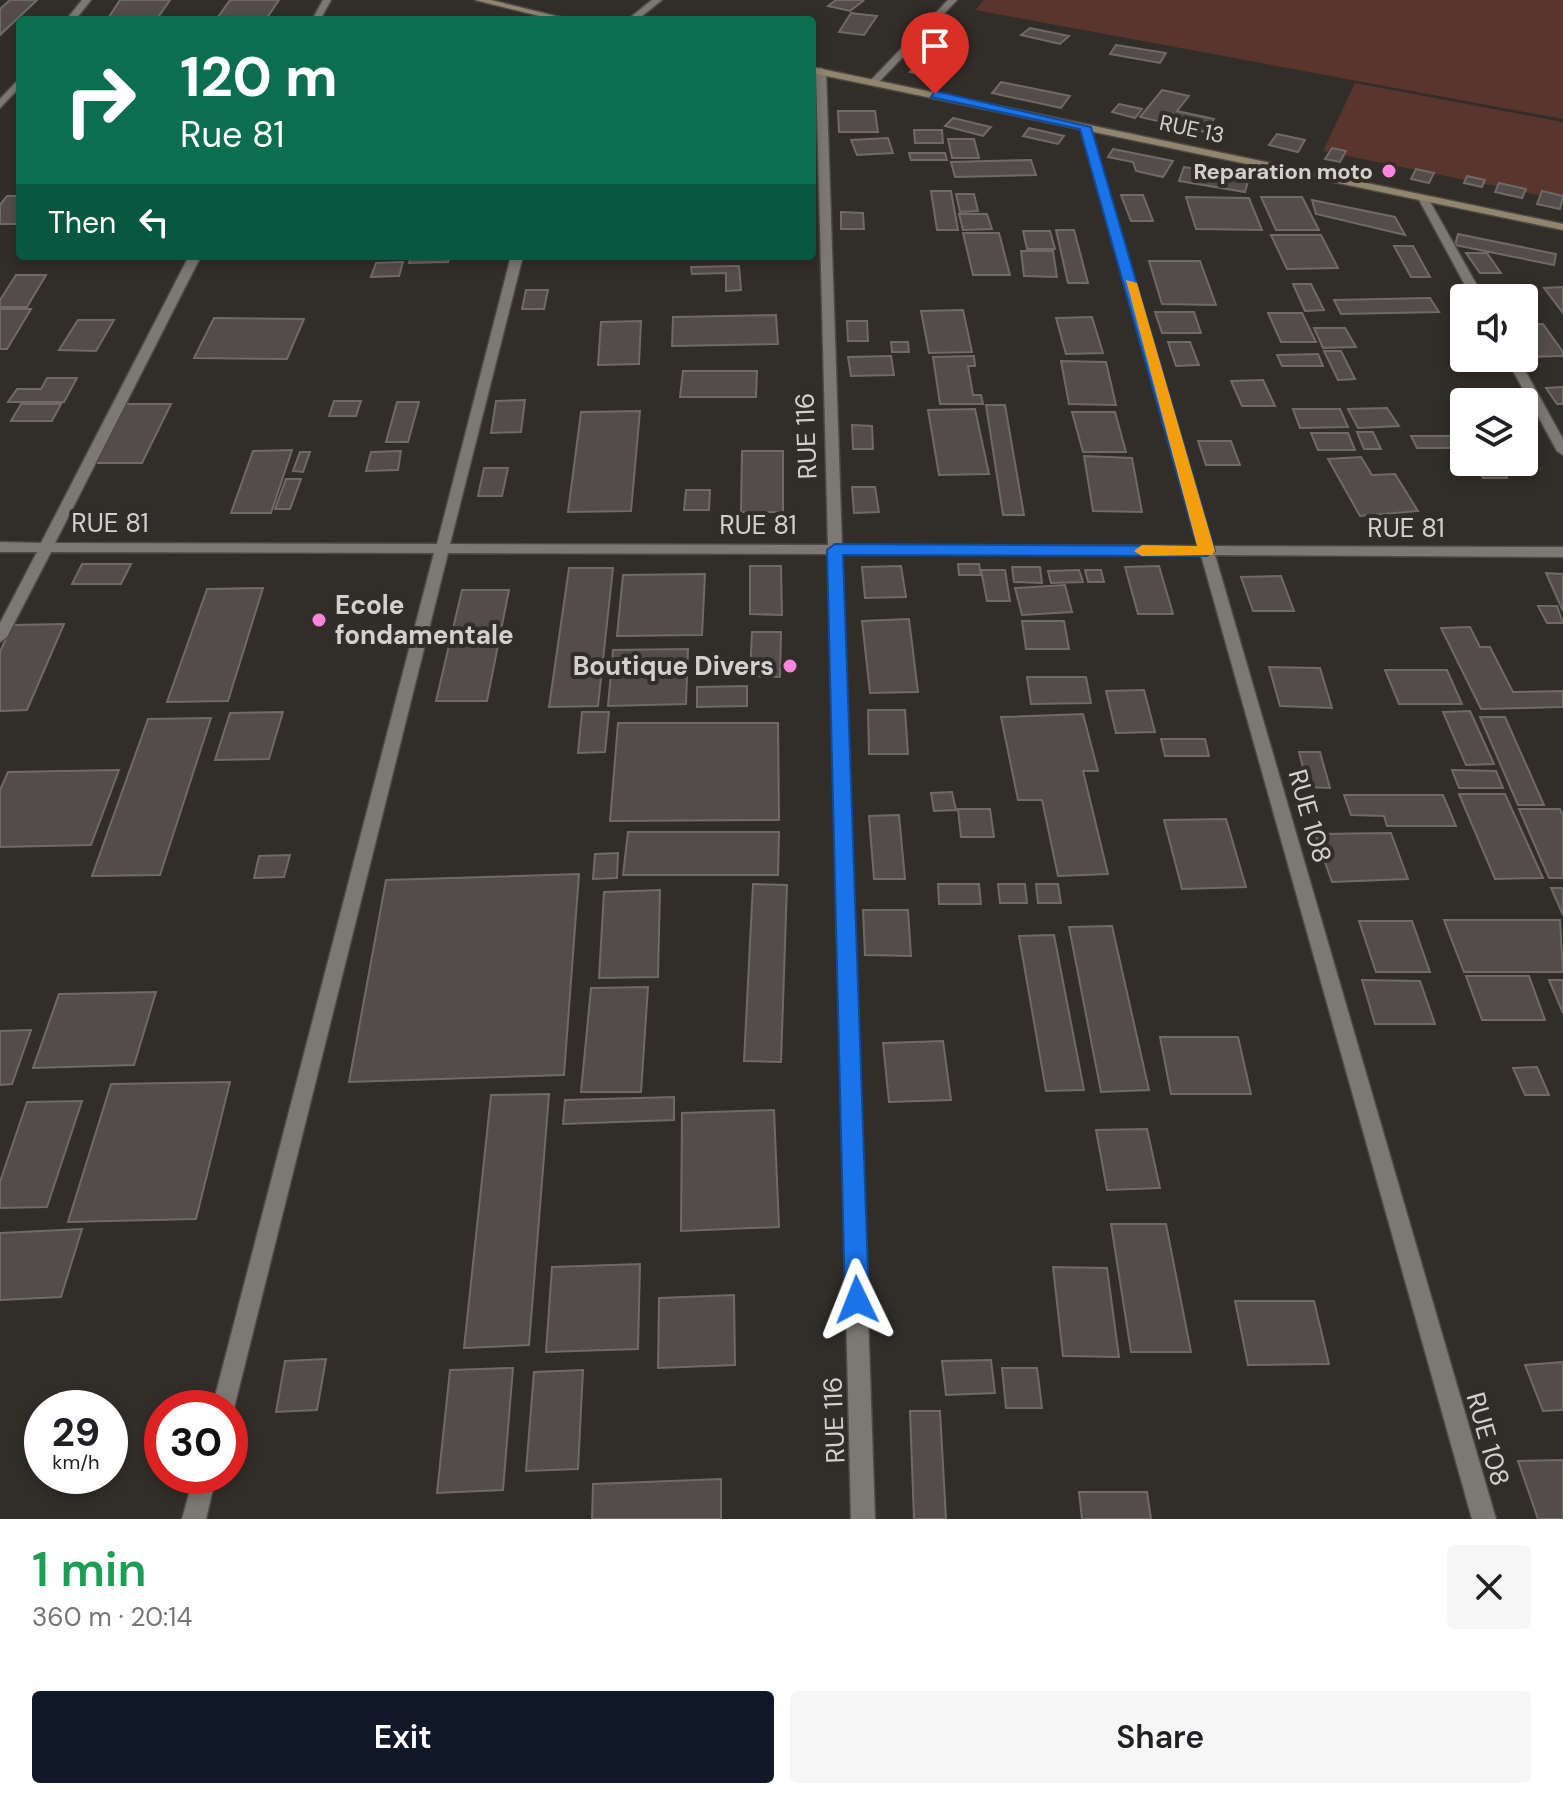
<!DOCTYPE html>
<meta charset="utf-8">
<style>
:root{--surface:#fff;--page:#f6f6f6;--text:#202124;--muted:#757577;--accent:#111827}
body{margin:0;font-family:"DM Sans",sans-serif;background:var(--page);color:var(--text);height:100vh;display:flex;flex-direction:column;font-size:30px;white-space:nowrap}
*{box-sizing:border-box;margin:0}
p{font-size:26px;color:var(--muted)}
.icon{flex:none;width:44px;height:44px;fill:none;stroke:currentColor;stroke-width:2;stroke-linecap:round;stroke-linejoin:round}
.map{position:relative;height:1519px;overflow:hidden}
.details{display:flex;flex-direction:column;background:var(--surface);flex:1}
.details>*{flex:none}
.guide{position:absolute;left:16px;top:16px;width:800px;height:244px;border-radius:8px;box-shadow:0 4px 12px #0003;background:#0b6e4f;color:#fff;overflow:hidden}
.controls{position:absolute;left:1450px;top:284px;display:grid;gap:16px}
.controls a{display:grid;place-items:center;width:88px;height:88px;border-radius:8px;background:var(--surface);box-shadow:0 4px 12px #0003;font-size:40px}
.speed{position:absolute;left:24px;top:1390px;display:flex;gap:16px;font-size:40px;font-weight:700;text-align:center}
.speed>*{display:grid;place-content:center;width:104px;height:104px;border-radius:50%;background:var(--surface);box-shadow:0 4px 12px #0003;line-height:1}
.speed small{font-size:20px;font-weight:400}
.speed .limit{border:12px solid #d22;background:#fff;color:#111}
.pin{position:absolute;display:grid;place-items:center;width:68px;height:68px;color:#fff;margin:-82px -34px;border-radius:50% 50% 50% 0;rotate:-45deg;box-shadow:0 0 8px #0007}
.pin .icon{rotate:45deg}
.me{position:absolute;width:88px;margin:-44px;rotate:358deg;stroke-linejoin:round;filter:drop-shadow(0 0 6px #0008)}
.turn{display:flex;align-items:center;gap:28px;height:168px;padding:0 32px;font-size:36px}
.turn .icon{width:104px;height:104px;stroke-width:2.5}
.turn b{display:block;font-size:56px;line-height:68px}
.then{display:flex;align-items:center;height:76px;padding:0 32px;background:#0003;gap:16px;font-size:30px}
.round{display:grid;place-items:center;flex:none;width:84px;height:84px;border-radius:8px;background:var(--page)}
.head{display:flex;align-items:center;justify-content:space-between;height:136px;padding:0 32px}
h1{font-size:48px;font-weight:600;line-height:60px;color:#1e9e55}
.button{display:flex;gap:16px;margin-top:auto;padding:16px 32px}
.button a{flex:1;height:92px;border-radius:8px;background:var(--accent);color:#fff;font-size:32px;font-weight:600;line-height:92px;text-align:center}
.button a+a{background:var(--page);color:var(--text)}
.map>svg:first-child{display:block}
.green{fill:#59352e}
.building{fill:#524d4a;stroke:#706a67;stroke-width:2}
.lines{fill:none;stroke-linecap:round;stroke-linejoin:round}
.street-casing{stroke:#4d4947;stroke-width:3}
.secondary-casing{stroke:#4d4947;stroke-width:3}
.street{fill:#7c7873;fill-rule:evenodd}
.secondary{fill:#91856e;fill-rule:evenodd}
.route{fill:#1a73e8;stroke:#114b97;stroke-width:2}
.slow{fill:#f59e0b}
.poi-dot{fill:#ff85df;stroke:#312d29;stroke-width:3}
.labels{text-anchor:middle;dominant-baseline:central;stroke-width:8;stroke-linejoin:round;paint-order:stroke}
.far-street-label{font-size:22px;fill:#d3d0ce;stroke:#312d29}
.far-poi-label{font-size:22px;font-weight:bold;fill:#d3d0ce;stroke:#312d29;text-anchor:end}
.street-label{font-size:26px;fill:#d3d0ce;stroke:#312d29}
.poi-label{font-size:26px;font-weight:bold;fill:#d3d0ce;stroke:#312d29;text-anchor:start}
</style>
<div class="map">
<svg width="1563" height="1519" viewBox="0 0 1563 1519">
<rect width="100%" height="100%" fill="#312d29"/>
<!-- green -->
<path class="green" d="M984 0H1563V119L975 10Z
M1355 83 1563 122V200L1323 151Z"/>
<!-- building -->
<path class="building" d="M10 0H37L0 35V9Z
M120 0H170L157 19 107 20Z
M230 0H279L267 18 218 17Z
M836 0H860L863 1 850 11 828 6Z
M851 13 877 16 864 35 839 32Z
M1030 28 1069 36 1060 44 1021 35Z
M1116 45 1166 53 1160 63 1110 54Z
M921 63 934 67 924 75 910 72Z
M1001 82 1070 96 1061 108 992 93Z
M1162 90 1189 96 1177 111 1214 119 1205 132 1140 117Z
M1119 104 1142 109 1135 118 1112 112Z
M838 111H875L878 132H839Z
M953 118 991 127 983 136 945 126Z
M1029 128 1064 136 1058 144 1023 136Z
M914 130H942L943 143H915Z
M1277 134 1305 140 1298 152 1269 145Z
M888 138 893 153 857 155 851 140Z
M948 139H974L979 158H952Z
M1332 148 1346 151 1340 162 1325 159Z
M1113 149 1173 161 1163 177 1136 171 1133 162 1108 157Z
M909 153H945L947 160H911Z
M1031 160 1036 175 955 177 951 162Z
M1184 167 1249 178 1245 192 1179 181Z
M1416 169 1434 173 1429 183 1411 179Z
M1467 176 1485 180 1482 187 1464 183Z
M1499 183 1526 189 1522 198 1495 192Z
M931 191H951L958 230H937Z
M1542 191 1563 196 1560 209 1537 204Z
M956 194H974L978 211 960 212Z
M1121 195H1143L1153 221H1131Z
M7 196H20V224H0V205Z
M1186 197 1249 198 1262 230 1196 229Z
M1261 197H1302L1319 230H1276Z
M1312 200 1395 217 1405 235 1316 214Z
M841 212 863 213 864 229H841Z
M959 214H987L992 229 963 230Z
M1056 230H1074L1088 283H1068Z
M1023 231H1050L1055 249H1027Z
M963 233H999L1010 275H973Z
M1458 234 1556 254 1554 265 1455 245Z
M1271 235H1321L1338 268 1287 269Z
M1394 246H1413L1430 277H1411Z
M1021 251H1053L1057 277 1024 276Z
M1466 253H1487L1501 273H1480Z
M411 256H450L448 262 409 263Z
M1149 261H1200L1216 305 1162 304Z
M403 262 399 276 371 277 376 263Z
M739 266 741 290 726 291V273L692 274 691 267Z
M16 275H46L27 307H0V300Z
M1293 284H1311L1324 310 1305 311Z
M1563 287V313L1544 288Z
M526 290H548L544 309H522Z
M1430 298 1439 312 1341 314 1334 300Z
M0 309H31L7 349H0Z
M963 310 972 352 929 353 921 311Z
M1155 312H1194L1201 333H1162Z
M1268 313H1302L1316 342H1281Z
M776 315 778 344 672 346 673 317Z
M1092 317 1103 353 1066 354 1056 318Z
M214 318 304 319 287 359 194 358Z
M78 320H114L96 351 59 350Z
M641 321 639 364 598 365 601 322Z
M847 321H867L868 341H848Z
M1543 324 1563 352V356L1526 357 1524 354V325Z
M1314 328H1345L1356 347 1323 348Z
M891 342H908L909 352H892Z
M1168 342H1190L1199 365 1176 366Z
M1324 351H1341L1355 379 1338 380Z
M1318 354 1323 366H1282L1277 355Z
M891 356 894 375 851 376 848 357Z
M974 356 975 366H968L973 395H981L983 404H940L933 357Z
M1061 361 1106 362 1116 405 1069 404Z
M683 371H757L756 397H680Z
M47 378H77L64 402H8L17 389H41Z
M1263 380 1275 406H1242L1231 381Z
M1563 387V404H1557L1546 388Z
M525 400 521 432 491 433 496 401Z
M334 401H361L356 416H329Z
M397 402H419L408 442H386Z
M21 404H61L52 421H11Z
M125 404H171L142 463H94Z
M986 405H1005L1024 515H1003Z
M1387 408 1399 426 1358 428 1348 409Z
M975 409 989 474 939 475 928 410Z
M1293 409H1340L1348 427 1300 428Z
M640 411 631 511 568 512 581 412Z
M1072 412H1115L1126 452H1083Z
M852 425 872 426 873 449H853Z
M1357 432H1373L1381 449H1364Z
M1311 433H1348L1355 450H1318Z
M1411 436H1464V448H1417Z
M1198 441H1231L1240 465H1206Z
M292 450 271 513H231L253 451Z
M401 451 398 470 366 471 371 452Z
M742 451H783V512H741Z
M300 452H310L303 472 293 471Z
M1084 456 1132 458 1142 512 1093 511Z
M1361 457 1372 475 1395 474 1418 511 1360 516 1328 459Z
M1474 462H1498L1507 478H1483Z
M484 468H508L502 496H478Z
M286 479H301L290 509H275Z
M852 487H875L879 512 854 513Z
M686 490H710L709 510H684Z
M82 564H131L121 584H72Z
M958 564H979L981 575H959Z
M750 566H781L782 615 750 614Z
M901 566 906 597 865 598 862 567Z
M1159 566 1173 614H1138L1125 567Z
M1012 567H1040L1042 583 1014 582Z
M569 568H613L598 706 549 707Z
M981 570H1005L1010 601H987Z
M1079 570 1083 582 1051 583 1048 571Z
M1085 570H1101L1104 582H1088Z
M1546 573 1563 574V611Z
M705 574 702 635 617 636 623 575Z
M1281 576 1294 611H1253L1241 577Z
M1065 585 1072 612 1022 615 1015 588Z
M263 588 228 701 167 702 207 589Z
M462 590H509L487 701H436Z
M1538 606H1557L1563 623H1547Z
M909 619 918 692 870 693 862 621Z
M1022 621H1064L1069 649H1026Z
M64 624 27 710 0 711V652L12 625Z
M1470 627 1480 647H1490L1513 692 1563 691V707L1481 709 1441 628Z
M752 632H781L780 677 750 676Z
M688 649 686 704 608 706 613 650Z
M1269 667 1320 668 1332 708 1280 706Z
M1385 670H1447L1462 704H1399Z
M1027 677H1086L1091 703 1031 704Z
M747 686V706L697 707V687Z
M1144 690 1155 732 1116 733 1106 691Z
M868 710H905L908 754H869Z
M1470 711 1494 764 1466 765 1443 712Z
M283 712 269 759 215 760 230 713Z
M582 712H609L605 752 578 753Z
M1083 714 1098 771H1083L1108 874 1058 876 1042 800H1018L1001 717Z
M1480 717H1505L1544 805H1518Z
M211 718 160 875 92 876 148 719Z
M618 723H778L779 820 610 821Z
M1161 739H1205L1209 756H1165Z
M1299 752H1320L1330 788 1308 787Z
M119 770 91 845 0 847V790L8 772Z
M1452 770 1496 771 1503 788H1459Z
M952 792 956 810 934 811 931 793Z
M1459 794H1505L1543 878 1495 879Z
M1344 795H1443L1456 826H1387L1384 816 1351 815Z
M958 809H990L994 837H961Z
M1519 809H1560L1563 815V878H1549Z
M899 815 905 879H874L869 816Z
M1226 819 1246 887 1182 889 1164 820Z
M628 832H779L778 875H623Z
M1391 833 1408 879 1332 882 1315 834Z
M618 853 617 878 593 879 595 854Z
M290 855 284 877 254 878 259 856Z
M579 874 564 1075 349 1082 386 880Z
M753 884 787 885 781 1062 744 1061Z
M938 884H979L981 904H939Z
M998 884H1025L1027 903H1000Z
M1036 884H1058L1061 903H1038Z
M1551 888H1563V915Z
M660 890 658 977 599 978 604 892Z
M863 910H908L911 956 865 955Z
M1444 920H1560L1563 972H1464Z
M1359 921H1412L1430 972H1376Z
M1112 926 1149 1090 1101 1092 1069 927Z
M1054 935 1084 1090 1046 1091 1019 936Z
M1466 976H1529L1545 1020H1482Z
M1362 980 1420 981 1435 1024H1375Z
M1549 980H1563V1013Z
M648 987 641 1092H581L591 988Z
M156 992 134 1065 33 1068 59 994Z
M31 1030 12 1084 0 1085V1031Z
M1160 1037H1238L1251 1094H1171Z
M943 1041 951 1100 889 1102 883 1043Z
M1537 1067 1549 1095H1525L1513 1068Z
M230 1082 196 1219 68 1222 111 1084Z
M549 1094 529 1345 464 1348 491 1095Z
M674 1097V1120L563 1124 565 1100Z
M82 1101 47 1207 0 1208V1182L27 1102Z
M774 1110 779 1227 681 1231 682 1113Z
M1147 1129 1160 1188 1107 1190 1096 1130Z
M1111 1224H1166L1191 1352H1131Z
M82 1229 61 1297 0 1300V1233Z
M640 1264 638 1349 546 1352 552 1267Z
M1053 1267 1107 1268 1119 1357 1063 1356Z
M734 1295 735 1365 658 1368 659 1298Z
M1235 1301H1314L1329 1364 1248 1365Z
M326 1359 317 1410 276 1412 285 1361Z
M991 1360 995 1393 946 1395 942 1361Z
M1563 1362V1410L1543 1411 1525 1365Z
M513 1368 503 1490 437 1493 450 1370Z
M1002 1368H1037L1042 1408H1006Z
M583 1370 578 1469 526 1471 534 1372Z
M910 1411H940L946 1519H914Z
M1563 1460V1519H1538L1518 1461Z
M721 1479V1519H592L593 1484Z
M1079 1492H1147L1151 1519H1082Z"/>
<g class="lines">
<!-- street casing -->
<g class="street-casing">
<path id="street" d="M82 0H91L75 20H66Z
M323 0H331L320 20H312Z
M652 0H662L637 20H627Z
M948 0H957L877 84H871V80Z
M821 68 826 71 842 545 1198 546 1080 127 1085 124 1090 127 1212 546 1563 547V557L1215 555 1496 1519H1472L1201 555 842 554 875 1519H851L828 554 448 553 234 1408 230 1416V1408H212L434 553 51 552 7 637 0 642V623L37 552H0V542L41 543 189 256H201L55 543 437 544 511 256H523L450 544 828 545 816 71Z
M20 78V87L0 108V99Z
M1423 195 1428 198 1484 298H1472L1418 198Z
M1506 358H1518L1563 439V455L1557 451Z
M194 1476H216L206 1519H182Z"/>
</g>
<!-- secondary casing -->
<g class="secondary-casing">
<path id="secondary" d="M475 0H491L572 20H556Z
M812 67 1563 224V230L812 73Z"/>
</g>
<!-- street -->
<use href="#street" class="street"/>
<!-- secondary -->
<use href="#secondary" class="secondary"/>
</g>
<!-- route -->
<path class="route" d="M935 91 1091 127 1215 551 1207 556 843 555 869 1300 865 1309 857 1312 848 1309 845 1300 827 550 835 544 1197 546 1080 129 931 97Z"/>
<!-- slow -->
<path class="slow" d="M1126 280 1137 283 1215 551 1212 555 1142 556 1134 551 1142 545 1197 546Z"/>
<!-- markers -->
<g class="poi-dot">
<circle cx="1389" cy="171" r="8"/>
<circle cx="319" cy="620" r="8"/>
<circle cx="790" cy="666" r="8"/>
</g>
<g class="labels">
<!-- far-street labels -->
<g class="far-street-label">
<text transform="translate(1192 129) rotate(12)">RUE 13</text>
</g>
<!-- far-poi labels -->
<g class="far-poi-label">
<text x="1373" y="171">Reparation moto</text>
</g>
<!-- street labels -->
<g class="street-label">
<text transform="translate(806 436) rotate(-92)">RUE 116</text>
<text x="110" y="523">RUE 81</text>
<text x="758" y="525">RUE 81</text>
<text x="1406" y="528">RUE 81</text>
<text transform="translate(1310 816) rotate(74)">RUE 108</text>
<text transform="translate(834 1420) rotate(-92)">RUE 116</text>
<text transform="translate(1488 1439) rotate(74)">RUE 108</text>
</g>
<!-- poi labels -->
<g class="poi-label">
<text x="335" y="605">Ecole<tspan x="335" dy="30">fondamentale</tspan></text>
<text x="774" y="666" text-anchor="end">Boutique Divers</text>
</g>
</g>
</svg>
<div class="controls">
<a><svg class="icon" aria-label="sound" viewBox="0 0 24 24"><path d="M4 9h4l5-4v14l-5-4H4zM17 9q2 3 0 6"/></svg></a>
<a><svg class="icon" aria-label="layers" viewBox="0 0 24 24"><path d="M12 4l9 5-9 5-9-5zM3 14l9 5 9-5"/></svg></a>
</div>
<div class="speed"><div>29<small>km/h</small></div><div class="limit">30</div></div>
<div class="pin" style="left:935px;top:94px;background:#d93025"><svg class="icon" aria-label="arrive" viewBox="0 0 24 24"><path d="M6 21V4h12l-3 4 3 4H6"/></svg></div>
<svg class="me" style="left:857px;top:1300px" viewBox="-20 -20 40 40"><path d="M0-17L14 15 0 8-14 15z" fill="#1a73e8" stroke="#fff" stroke-width="4"/></svg>
<div class="guide">
<div class="turn"><svg class="icon" aria-label="right" viewBox="0 0 24 24"><path d="M7 20v-9h11M14 6l5 5-5 5"/></svg><div><b>120 m</b>Rue 81</div></div>
<div class="then">Then<svg class="icon" aria-label="left" viewBox="0 0 24 24"><path d="M17 20v-9H6M10 6l-5 5 5 5"/></svg></div>
</div>
</div>
<section class="details">
<div class="head"><div><h1>1 min</h1><p>360 m · 20:14</p></div><a class="round"><svg class="icon" aria-label="close" viewBox="0 0 24 24"><path d="M6 6l12 12M18 6L6 18"/></svg></a></div>
<div class="button"><a>Exit</a><a>Share</a></div>
</section>
